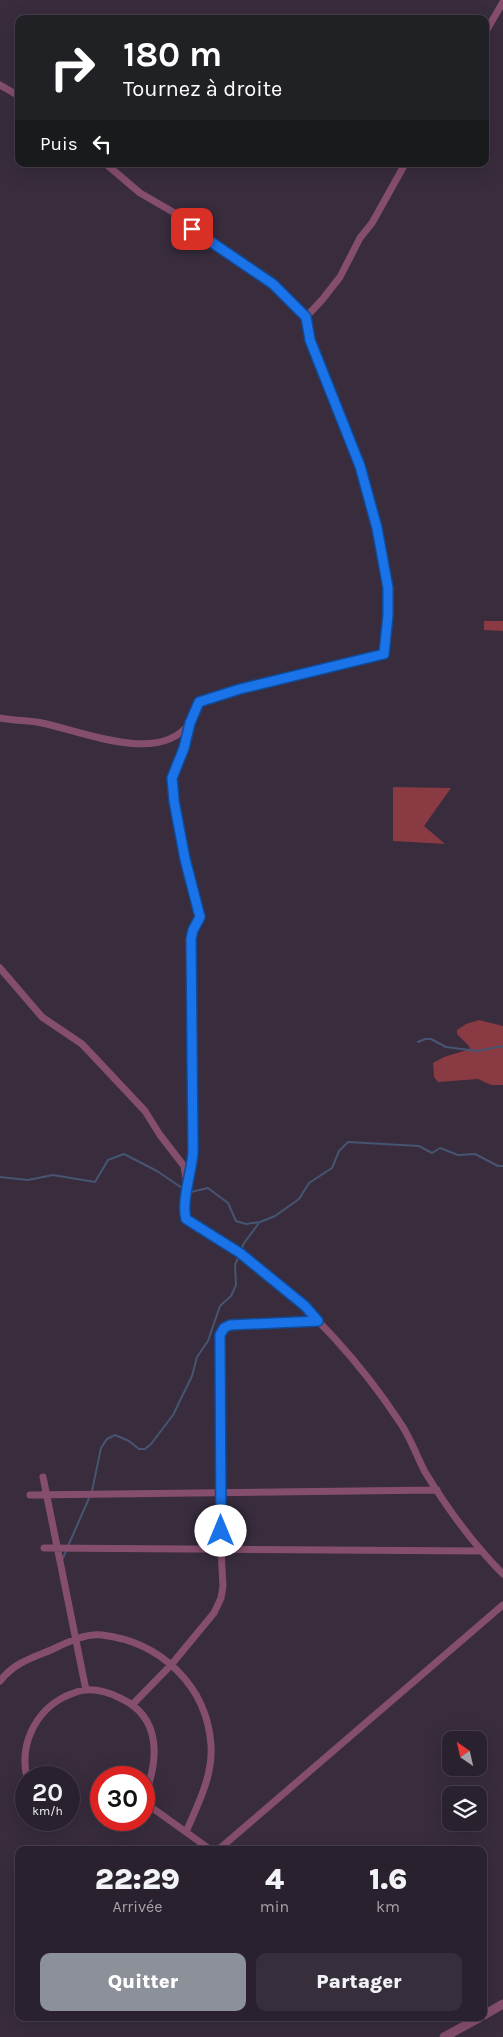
<!DOCTYPE html>
<html lang="fr">
<meta charset="utf-8">
<style>
:root{--surface:#2a212e;--page:#362e3a;--text:#f1f3f6;--muted:#a5a3aa;--line:#463e4a;--accent:#8c9099}
body{margin:0;font-family:Karla,sans-serif;background:var(--page);color:var(--text);height:100vh;display:flex;flex-direction:column;font-size:19px;white-space:nowrap}
*{box-sizing:border-box;margin:0}
p{font-size:16px;color:var(--muted)}
.icon{flex:none;width:28px;height:28px;fill:none;stroke:currentColor;stroke-width:2;stroke-linecap:round;stroke-linejoin:round}
.map{position:relative;flex:1;overflow:hidden}
.drawer{position:absolute;left:15px;top:1846px;width:472px;height:175px;display:flex;flex-direction:column;background:var(--surface);border-radius:10px;box-shadow:0 5px 20px #0002,0 0 0 1px var(--line)}
.drawer>*{flex:none}
.guide{position:absolute;left:15px;top:15px;width:474px;height:152px;border-radius:10px;box-shadow:0 5px 20px #0002,0 0 0 1px var(--line);background:#202124;color:#fff;overflow:hidden}
.needle{width:32px;rotate:326deg}
.fabs{position:absolute;left:442px;top:1731px;display:grid;gap:10px}
.fabs a{display:grid;place-items:center;width:45px;height:45px;border-radius:10px;background:var(--surface);box-shadow:0 5px 20px #0002,0 0 0 1px var(--line);font-size:25px}
.speed{position:absolute;left:15px;top:1766px;display:flex;gap:10px;font-size:25px;font-weight:700;text-align:center}
.speed>*{display:grid;place-content:center;width:65px;height:65px;border-radius:50%;background:var(--surface);box-shadow:0 5px 20px #0002,0 0 0 1px var(--line);line-height:1}
.speed small{font-size:12px;font-weight:400}
.speed .limit{border:8px solid #d22;background:#fff;color:#111}
.pin{position:absolute;display:grid;place-items:center;width:42px;height:42px;color:#fff;margin:-21px;border-radius:10px;box-shadow:0 2px 8px #0006}
.me{position:absolute;width:55px;margin:-28px;rotate:0deg;stroke-linejoin:round;filter:drop-shadow(0 0 4px #0008)}
.turn{display:flex;align-items:center;gap:18px;height:105px;padding:0 25px;font-size:22px}
.turn .icon{width:65px;height:65px;stroke-width:2.5}
.turn b{display:block;font-size:35px;line-height:42px}
.then{display:flex;align-items:center;height:48px;padding:0 25px;background:#0003;gap:10px;font-size:19px}
.eta{display:flex;justify-content:space-evenly;align-items:center;height:85px;text-align:center}
.eta b{font-size:30px;font-weight:800;line-height:35px}
.cta{display:flex;gap:10px;margin-top:auto;padding:10px 25px}
.cta a{flex:1;height:58px;border-radius:10px;background:var(--accent);color:#fff;font-size:20px;font-weight:800;line-height:58px;text-align:center}
.cta a+a{background:var(--page);color:var(--text)}
.map>svg:first-child{display:block}
.green{fill:#8a3a43}
.lines{fill:none;stroke-linecap:round;stroke-linejoin:round}
.stream{stroke:#465672;stroke-width:2}
.minor{stroke:#854e6d;stroke-width:7}
.tertiary{stroke:#854e6d;stroke-width:9}
.route-casing{stroke:#114b97;stroke-width:12}
.route{stroke:#1a73e8;stroke-width:9}
</style>
<div class="map">
<svg width="503" height="2037" viewBox="0 0 503 2037">
<rect width="100%" height="100%" fill="#382c3d"/>
<!-- green -->
<path class="green" d="M484 621H503V631L484 630Z
M393 787 451 788 424 826 445 844 393 841Z
M479 1020 503 1026V1085H491L478 1079 438 1082 434 1077 433 1063 444 1057 470 1049 469 1046 457 1034V1030L466 1024Z"/>
<g class="lines">
<!-- stream -->
<path class="stream" d="M418 1042 425 1039H431L446 1047 477 1051 503 1046
M0 1177 28 1180 53 1175 95 1182 108 1160 124 1154 157 1171 185 1190
M191 1192 208 1188 228 1203 236 1221 246 1224 260 1222 275 1216 299 1199 309 1183 332 1168 339 1151 348 1142 419 1146 432 1153 440 1148 458 1155 475 1154 498 1166H503
M241 1250 244 1243 259 1223
M92 1491 101 1448 107 1439 115 1435 129 1441 139 1449H145L151 1444 173 1415 192 1376 197 1357 208 1341 220 1306 231 1296 236 1285 235 1265 239 1255
M68 1546 90 1496
M63 1558 66 1551"/>
<!-- minor -->
<path class="minor" d="M485 33 503 2
M0 85 19 96
M306 317 322 300 340 277 360 238 372 223 405 164
M0 718C14 721 28 720 42 723 81 731 159 765 189 724 194 718 196 709 199 703L240 689 384 654 388 615V588L377 528 360 466 310 340 306 317 273 284 233 258 173 212 140 193 106 164
M0 968 42 1017 82 1044 145 1111 160 1135 184 1166 188 1192 184 1211 187 1219C204 1232 224 1241 241 1254 303 1300 356 1356 399 1421 410 1436 416 1455 425 1472 447 1508 473 1544 503 1574
M188 1181 192 1169 193 1152 191 939 193 931 200 917 185 859 174 801 172 778 184 748 190 724
M43 1477 86 1690
M30 1495 437 1490
M44 1548 482 1551
M0 1681C14 1663 31 1658 51 1650 66 1643 85 1633 102 1635 161 1642 207 1686 211 1745 213 1776 198 1804 186 1832
M132 1705 171 1665 214 1613 221 1598 223 1586 221 1550 220 1335 224 1328 230 1325 318 1321
M27 1778C19 1745 35 1712 64 1697 71 1694 79 1690 86 1690 97 1689 110 1693 120 1698 162 1717 159 1760 144 1797
M144 1802 211 1850
M218 1850 503 1605"/>
<!-- tertiary -->
<path class="tertiary" d="M484 2015 503 2004
M444 2037 479 2018"/>
</g>
<g class="lines">
<!-- route casing -->
<g class="route-casing">
<path id="route" d="M192 229 273 284 306 317 310 340 360 466 377 528 388 588V615L384 654 240 689 199 702 190 723 184 748 172 778 174 801 185 859 200 917 193 930 191 939 193 1152C192 1171 181 1201 186 1219L240 1253 305 1306 318 1321 230 1325 224 1328 220 1335 221 1531"/>
</g>
<!-- route -->
<use href="#route" class="route"/>
</g>
</svg>
<div class="fabs">
<a><svg class="needle" viewBox="-14 -14 28 28"><path d="M0-13l5 13h-10z" fill="#e53935"/><path d="M0 13l5-13h-10z" fill="#a5a3aa"/></svg></a>
<a><svg class="icon" aria-label="layers" viewBox="0 0 24 24"><path d="M12 4l9 5-9 5-9-5zM3 14l9 5 9-5"/></svg></a>
</div>
<div class="speed"><div>20<small>km/h</small></div><div class="limit">30</div></div>
<div class="pin" style="left:192px;top:229px;background:#d93025"><svg class="icon" aria-label="arrive" viewBox="0 0 24 24"><path d="M6 21V4h12l-3 4 3 4H6"/></svg></div>
<svg class="me" style="left:221px;top:1531px" viewBox="-20 -20 40 40"><circle r="19" fill="#fff"/><path d="M0-13L10 11 0 6-10 11z" fill="#1a73e8"/></svg>
<div class="guide">
<div class="turn"><svg class="icon" aria-label="right" viewBox="0 0 24 24"><path d="M7 20v-9h11M14 6l5 5-5 5"/></svg><div><b>180 m</b>Tournez à droite</div></div>
<div class="then">Puis<svg class="icon" aria-label="left" viewBox="0 0 24 24"><path d="M17 20v-9H6M10 6l-5 5 5 5"/></svg></div>
</div>
<section class="drawer">
<div class="eta">
<div><b>22:29</b><p>Arrivée</p></div>
<div><b>4</b><p>min</p></div>
<div><b>1.6</b><p>km</p></div>
</div>
<div class="cta"><a>Quitter</a><a>Partager</a></div>
</section>
</div>
